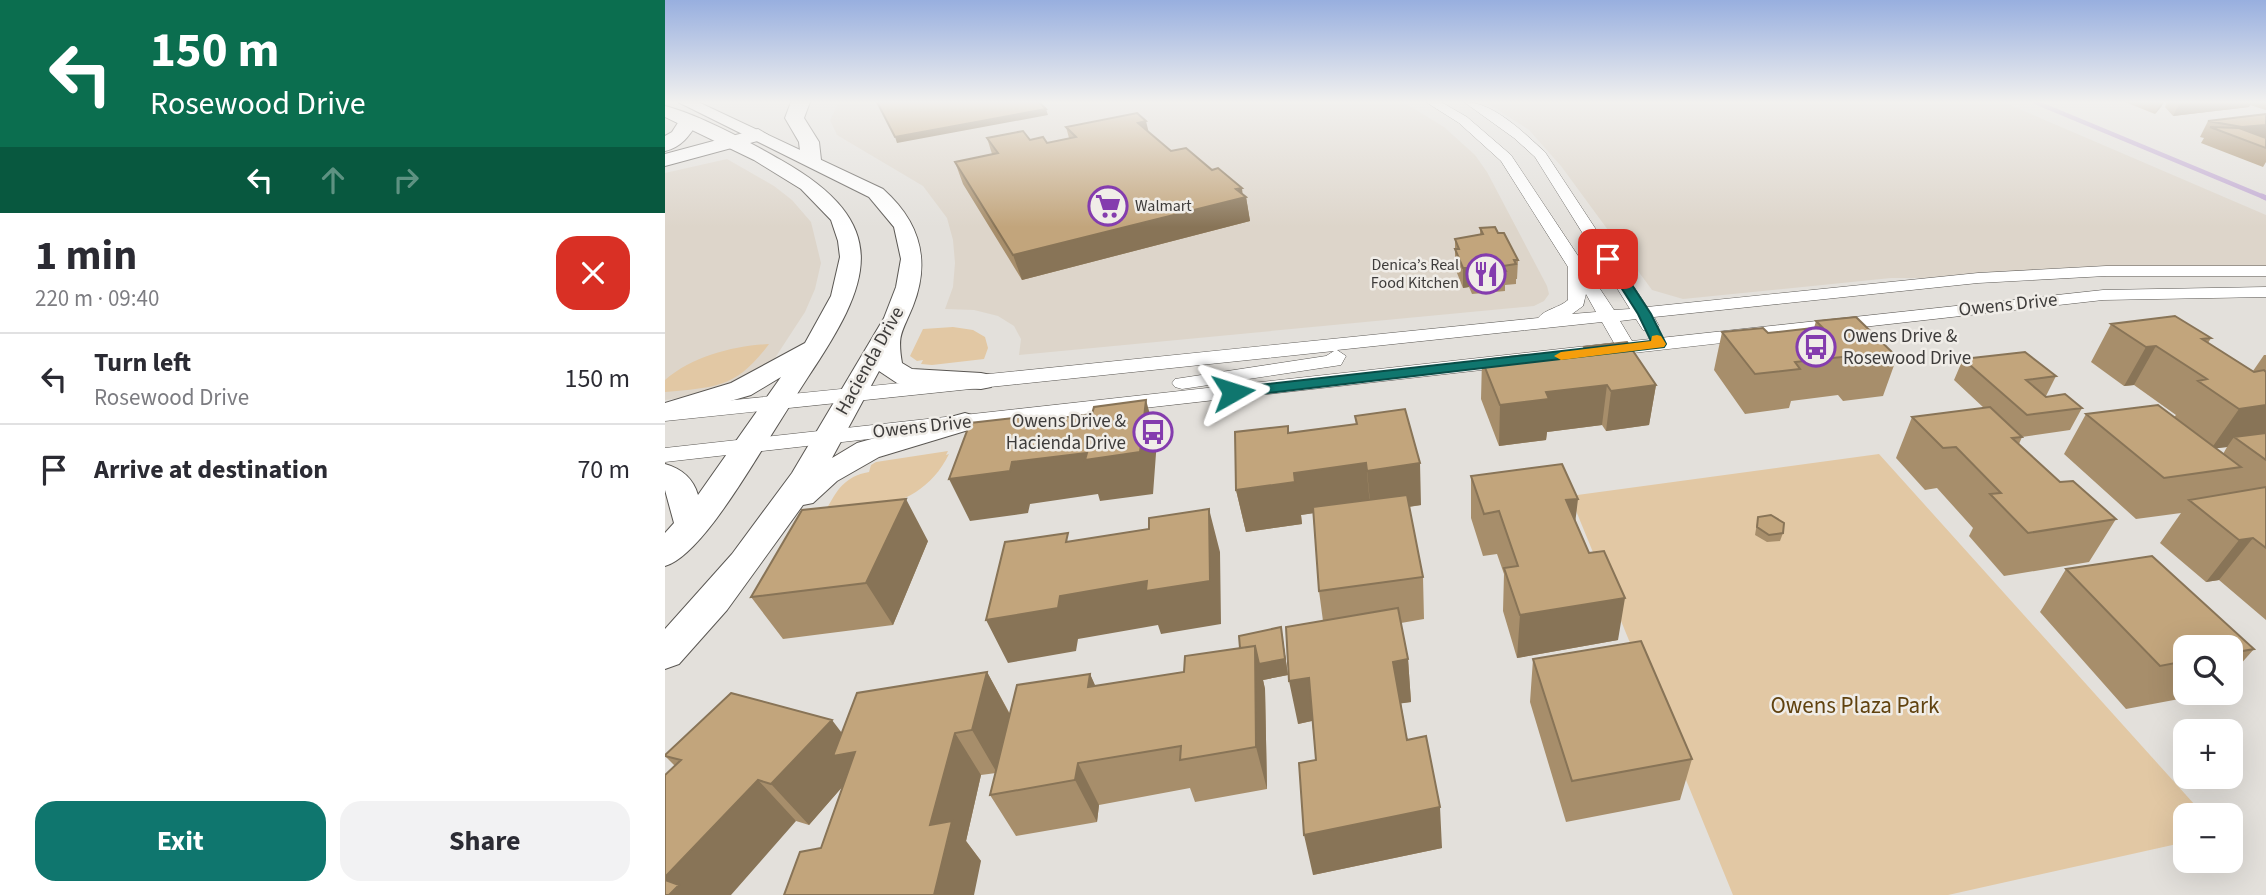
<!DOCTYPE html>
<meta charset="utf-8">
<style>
:root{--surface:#fff;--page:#f2f2f3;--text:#2b2b33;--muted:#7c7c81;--line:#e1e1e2;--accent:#0f766e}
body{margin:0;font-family:"Source Sans 3",sans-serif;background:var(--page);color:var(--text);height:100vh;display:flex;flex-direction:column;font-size:26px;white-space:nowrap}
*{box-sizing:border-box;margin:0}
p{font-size:23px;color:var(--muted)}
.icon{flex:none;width:38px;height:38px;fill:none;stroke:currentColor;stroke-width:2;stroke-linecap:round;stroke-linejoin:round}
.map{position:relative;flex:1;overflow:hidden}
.details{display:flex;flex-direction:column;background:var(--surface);width:665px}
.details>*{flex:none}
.top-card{background:#0b6e4f;color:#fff;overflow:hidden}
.fabs{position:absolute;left:1508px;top:635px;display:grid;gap:14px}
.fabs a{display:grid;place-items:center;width:70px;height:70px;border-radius:14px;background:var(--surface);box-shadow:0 7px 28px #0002;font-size:35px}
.pin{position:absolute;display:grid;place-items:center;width:60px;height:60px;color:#fff;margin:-30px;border-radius:14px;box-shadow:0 4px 10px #0006}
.me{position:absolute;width:77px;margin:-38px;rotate:84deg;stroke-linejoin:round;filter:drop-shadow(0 0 5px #0008)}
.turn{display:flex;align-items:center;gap:24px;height:147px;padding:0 35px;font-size:32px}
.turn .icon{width:91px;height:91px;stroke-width:2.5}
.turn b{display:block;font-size:49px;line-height:60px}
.lanes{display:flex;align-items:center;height:66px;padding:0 35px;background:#0003;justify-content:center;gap:35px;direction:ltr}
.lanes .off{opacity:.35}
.round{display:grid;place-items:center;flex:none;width:74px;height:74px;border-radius:21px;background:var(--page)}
.headline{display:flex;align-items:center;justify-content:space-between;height:119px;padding:0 35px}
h1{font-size:42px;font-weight:700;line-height:52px}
.primary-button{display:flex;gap:14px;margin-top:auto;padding:14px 35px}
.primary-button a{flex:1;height:80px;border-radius:21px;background:var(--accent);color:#fff;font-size:28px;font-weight:700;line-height:80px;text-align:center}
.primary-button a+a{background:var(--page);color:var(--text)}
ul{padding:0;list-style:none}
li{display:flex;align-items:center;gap:21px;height:91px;padding:0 35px;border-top:2px solid var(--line)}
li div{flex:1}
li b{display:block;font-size:26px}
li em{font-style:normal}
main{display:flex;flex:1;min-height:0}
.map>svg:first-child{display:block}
.built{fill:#ddd5ca}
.green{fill:#e2c8a4}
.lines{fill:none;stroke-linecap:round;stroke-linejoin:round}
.stream-far1{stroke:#c0a8d2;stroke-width:4.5}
.stream{stroke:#c0a8d2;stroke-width:5}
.minor-casing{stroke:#5a5753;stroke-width:1}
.major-casing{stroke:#5a5753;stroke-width:2}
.highway-casing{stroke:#5a5753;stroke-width:2}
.minor{fill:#fff;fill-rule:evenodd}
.major{fill:#fff;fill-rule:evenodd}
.highway{fill:#fff;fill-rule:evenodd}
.wall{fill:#a78e6b;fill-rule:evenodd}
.shaded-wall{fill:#887457}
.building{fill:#c2a57c;stroke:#887457;stroke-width:2}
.route{fill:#0f766e;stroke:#0a4d48;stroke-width:2}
.slow{fill:#f59e0b}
.labels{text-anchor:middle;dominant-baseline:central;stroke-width:5;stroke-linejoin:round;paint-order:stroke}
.far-poi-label{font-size:16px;fill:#3e3c3b;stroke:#f0ede8;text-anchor:start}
.street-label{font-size:19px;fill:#3e3c3b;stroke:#f0ede8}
.poi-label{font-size:19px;fill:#3e3c3b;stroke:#f0ede8;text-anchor:start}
.near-park-label{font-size:23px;fill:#60420f;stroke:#f0ede8}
</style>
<main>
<section class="details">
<div class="top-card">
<div class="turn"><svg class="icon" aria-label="left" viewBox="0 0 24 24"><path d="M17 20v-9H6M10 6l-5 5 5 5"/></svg><div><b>150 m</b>Rosewood Drive</div></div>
<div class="lanes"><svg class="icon" aria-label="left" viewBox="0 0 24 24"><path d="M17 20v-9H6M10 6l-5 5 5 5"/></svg><svg class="icon off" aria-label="ahead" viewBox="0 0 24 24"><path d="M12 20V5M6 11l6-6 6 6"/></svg><svg class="icon off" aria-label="right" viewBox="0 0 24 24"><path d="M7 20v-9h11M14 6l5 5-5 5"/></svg></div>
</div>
<div class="headline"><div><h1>1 min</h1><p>220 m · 09:40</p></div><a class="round" style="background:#d93025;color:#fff"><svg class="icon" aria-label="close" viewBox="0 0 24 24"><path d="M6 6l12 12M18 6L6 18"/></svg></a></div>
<ul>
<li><svg class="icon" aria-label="left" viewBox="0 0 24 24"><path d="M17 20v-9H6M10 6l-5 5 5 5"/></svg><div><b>Turn left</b><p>Rosewood Drive</p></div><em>150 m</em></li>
<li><svg class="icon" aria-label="arrive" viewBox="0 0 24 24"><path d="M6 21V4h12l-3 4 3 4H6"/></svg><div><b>Arrive at destination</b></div><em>70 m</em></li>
</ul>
<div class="primary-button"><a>Exit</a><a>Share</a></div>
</section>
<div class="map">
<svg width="1601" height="895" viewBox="0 0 1601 895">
<rect width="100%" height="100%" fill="#e3e0db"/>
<!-- built -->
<path class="built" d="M174 102H738L779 127 810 155 822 172 882 286 884 294 879 301 869 306 354 355 356 339 349 326 333 316 309 310 280 309 288 287 290 263 288 240 282 218 258 186 172 135 165 120Z
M821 102H1338L1601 215V266L1395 268 1265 278H1226L1018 299 987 290 896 166 864 130Z
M62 159 109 186 127 200 146 222 156 263 150 289 140 312 108 361 45 395 0 400V173Z"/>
<!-- green -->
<path class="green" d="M288 327 308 330 320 337 323 348 319 359 267 365 256 364 258 360 252 361 245 356 258 329Z
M104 344C71 388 52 387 0 392V380C28 356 68 346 104 344Z
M283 451 281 455 284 454C258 507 206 509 154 522 169 498 174 477 204 472L206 465 211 462Z
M1214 454 1539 815 1521 816V842L1283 895H1068L905 496Z"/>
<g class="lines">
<!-- stream-far1 -->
<path class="stream-far1" d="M1370 102 1601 198"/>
<!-- stream -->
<path class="stream" d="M1597 196 1601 198"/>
<!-- minor casing -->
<g class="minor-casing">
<path id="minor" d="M761 102H776L802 117 846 155 949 310 965 309 870 157 849 138 799 102C829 102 859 133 880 152L982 307 1313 273 1441 266H1601V276H1441L1313 283 989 317 994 326 985 332 978 330 971 319 955 321 967 341 1438 290 1601 287V297L1438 300 0 462V448L949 343 937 322 672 350 681 356 676 365 517 389 510 387 507 383 510 379 661 356 669 351 0 421V407L873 318C880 309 894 308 903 300V267L836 161 794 123ZM921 294 931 312 907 314 918 306Z"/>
</g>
<!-- major casing -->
<g class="major-casing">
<path id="major" d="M13 102H33L218 189C255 222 266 260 248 306 237 333 232 334 237 363L247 369 316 373 326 375 329 381 326 387 316 389 241 385 232 383 214 371 167 458 192 443 300 413 310 416 314 422 310 428 214 457 172 481 148 503 138 505 62 610 14 664 0 669V629L67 554 127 473 219 318 231 287 236 259 229 227 204 197Z
M0 106C33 114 86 143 116 160 231 225 205 284 143 377 128 400 114 423 100 445 81 475 33 557 0 566V533L9 523 0 490V464C17 469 28 478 33 495L116 377 86 395 0 420V403L66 383 140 343 166 296 175 257 173 241 166 220 136 189 89 160 0 117Z"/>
</g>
<!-- highway casing -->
<g class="highway-casing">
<path id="highway" d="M126 102H145L139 118 154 142 156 160 153 164H139L136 160 134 142 120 118Z
M23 116 33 122C24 136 17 147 0 151V136L7 132 16 118Z
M93 129 103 135 100 139 0 166V154Z"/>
</g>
<!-- minor -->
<use href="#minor" class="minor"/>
<!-- major -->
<use href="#major" class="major"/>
<!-- highway -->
<use href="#highway" class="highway"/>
</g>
<!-- wall -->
<path class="wall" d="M1460 102H1499L1496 107 1490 114Z
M1502 102H1601V110L1585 105 1584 107 1508 116 1500 107Z
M1601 114V162L1598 167 1536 143 1539 138 1535 137 1543 121Z
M401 127 483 132 506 151 581 197 585 221 357 280 298 184 290 162 327 154 322 138 365 140 382 143 404 138Z
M815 228 833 233 853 260 852 279H851V284L840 285V291L807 294 804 287 798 288 790 268V239L815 235Z
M1151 321 1232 357 1218 396 1178 401 1173 395 1126 401 1124 408 1080 414 1049 370 1057 332 1103 333 1149 328Z
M1446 324 1546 338 1543 343 1588 371 1599 355H1601V620L1554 580 1541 582 1495 543 1516 513 1471 519 1399 454 1421 414 1509 417 1511 415 1469 385 1459 386 1426 362ZM1562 447 1558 454 1551 448Z
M919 347 991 385 984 425 941 431 937 425 882 432 881 440 834 446 816 399 817 360H864L918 354Z
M1298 359 1391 376 1381 396 1417 408 1405 430 1357 437 1354 444 1395 482 1451 519 1424 562 1339 576 1304 536 1308 528 1272 488 1260 490 1231 458 1247 417 1319 408 1289 380Z
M690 416 756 505 744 507 758 577 759 619 736 623 743 659 746 702 736 703 742 740 777 848 648 875 651 760 647 721 633 724 658 621 654 591 648 513 636 515 637 524 581 532 571 490 624 433 691 424Z
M806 476 910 522 953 640 852 658 838 611 839 574 832 554 818 556 806 518Z
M1093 517 1118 533 1115 541 1102 542 1090 535Z
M263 541 228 625 118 639 86 597Z
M1401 569 1589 649 1566 675V648H1521V693H1546L1461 709 1375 612Z
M616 627 623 675 598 680 600 689 602 789 530 802 525 788 434 805 432 822 351 836 325 795 331 773 316 775 301 841 316 861 156 848 178 786 144 825 131 821 10 766 0 756V755L177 733 322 672 345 714 425 674 430 686 519 672 575 648Z
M868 659 1027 759 1015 800 901 822 865 702Z"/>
<!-- shaded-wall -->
<path class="shaded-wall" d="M1496 102H1499L1496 107 1490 114Z
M1515 102H1587L1584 107 1508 116Z
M381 109 383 115 232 143 230 137Z
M481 121 486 142 473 123Z
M1601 125V140L1571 137 1577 127Z
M577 188 578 198 581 197 585 221 357 280 348 255Z
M798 268H804V287L798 288Z
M1491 346 1469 385 1459 386 1481 347Z
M942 385 937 425 882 432 881 440 834 446 835 405 881 392Z
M991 385 984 425 941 431 946 391Z
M481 400 492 440 488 494 435 501 433 494 365 504 363 513 305 521 284 479 357 423 358 417 374 457Z
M1601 405V441L1569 437 1562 447 1546 449 1574 409Z
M701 463 705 505 636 515 637 524 581 532 571 490 629 473V467Z
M755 463 756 505 706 512 702 471Z
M241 499 263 541 228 625 201 583Z
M913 499 908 541 901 500Z
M544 509 555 552 556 624 496 634 493 625 413 639 411 651 343 663 321 620 395 596Z
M1588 538 1554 580 1541 582 1574 540Z
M960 598 953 640 852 658 855 615Z
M616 627 623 675 598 680 600 689 602 789 591 747 590 646Z
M743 659 746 702 732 704 728 662Z
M322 672 345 715 332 773 307 730Z
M425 674 444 716 423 687Z
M644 678 651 720 633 724 624 681Z
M167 720 199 762 144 825 106 784Z
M290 733 316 775 301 841 316 861 309 895H269L265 825Z
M413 763 434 805 432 822 410 780Z
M93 780 131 821 66 895H4L0 882V877Z
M775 807 777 848 648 875 639 835Z"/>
<!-- building -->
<path class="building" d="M212 102H374L381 109 230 137Z
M472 113 481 121 473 123 506 151 521 148 547 170 553 168 577 188 571 189 581 197 348 255 290 162 333 153 322 138 358 131 365 140 378 137 382 143 411 137 401 127Z
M1601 114V125L1577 127 1543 121Z
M1545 127 1574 128 1601 138V148Z
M830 227 833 233H839L853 260H849L851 264 838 266 841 271 807 274 804 268H798L790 249H794L790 239 818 234 815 228Z
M1510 316 1546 338 1537 339 1589 372 1599 370 1601 372V405L1574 409 1533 381 1542 379 1491 346 1481 347 1446 324Z
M1191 317 1232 357 1191 361 1186 356 1130 362 1135 369 1090 374 1057 332 1098 328 1103 333 1157 327 1151 321Z
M962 342 991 385 946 391 942 385 881 392 884 399 835 405 817 360 861 355 864 360 923 353 919 347Z
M1360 352 1391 376 1361 380 1381 397 1400 394 1417 408 1362 415 1298 359Z
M481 400 475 452 420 460 422 453 347 462 345 471 284 479 305 423 358 417 357 423 427 414 429 407Z
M1493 405 1576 467 1499 478 1421 414Z
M1325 407 1357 437 1347 438 1395 482 1408 481 1451 519 1363 533 1325 494 1336 493 1291 447 1278 448 1247 417Z
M740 409 755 463 702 471 701 463 629 473 630 482 571 490 570 432 623 426V433L692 424 690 416Z
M1601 433V460L1569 437Z
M897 464 913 499 901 500 924 553 939 551 960 598 855 615 839 568 853 566 834 511 819 514 806 476Z
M1601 487V548L1588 538 1574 540 1524 500Z
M742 495 758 577 654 591 648 507Z
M241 499 201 583 86 597 137 510Z
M544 509 545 581 481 591 482 581 395 596 393 608 321 620 340 542 403 533 401 542 484 529V518Z
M1106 515 1119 523 1118 533 1104 535 1092 527 1093 517Z
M1487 556 1589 649 1566 653V648H1521V661L1495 666 1401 569Z
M733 608 743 659 728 662 742 740 761 736 775 807 639 835 634 763 651 760 644 678 624 681 621 627Z
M616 627 620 659 594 664 590 646 575 648 574 636Z
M976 641 1027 759 907 781 868 659Z
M590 646 591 747 515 760 516 746 413 763 410 780 325 795 352 685 425 674 423 687 519 672 520 656Z
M322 672 307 730 290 733 265 825 287 821 269 895H119L135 852 156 848 190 752 168 756 192 693Z
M66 693 167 720 106 784 93 780 0 877V775L16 760 0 756V755Z
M0 880 14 885 4 895H0Z"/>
<!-- sky -->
<linearGradient id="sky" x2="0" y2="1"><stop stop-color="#98afdf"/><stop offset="0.45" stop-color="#f2f1ef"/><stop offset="1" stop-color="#f2f1ef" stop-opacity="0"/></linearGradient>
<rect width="1601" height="227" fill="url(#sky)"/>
<!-- route -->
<path class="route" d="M939 256H948L986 314 1001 344 999 347 568 397 561 392 568 388 986 341 973 314 938 259Z"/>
<!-- slow -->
<path class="slow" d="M992 335 996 336 1001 344 999 347 896 360 889 356 896 352 986 341 987 336Z"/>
<!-- icons -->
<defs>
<g id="supermarket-ring" transform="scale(2.0125)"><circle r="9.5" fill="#f0ede8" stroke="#843cae" stroke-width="1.5"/><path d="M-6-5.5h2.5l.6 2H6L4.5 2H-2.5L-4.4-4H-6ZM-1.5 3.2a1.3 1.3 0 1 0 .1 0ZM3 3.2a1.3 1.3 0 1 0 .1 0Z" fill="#843cae"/></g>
<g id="restaurant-ring" transform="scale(2.0125)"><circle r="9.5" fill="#f0ede8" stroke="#843cae" stroke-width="1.5"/><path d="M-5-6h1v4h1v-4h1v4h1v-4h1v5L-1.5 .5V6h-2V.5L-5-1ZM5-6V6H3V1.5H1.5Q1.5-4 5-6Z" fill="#843cae"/></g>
<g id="bus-ring" transform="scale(2.0125)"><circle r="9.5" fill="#f0ede8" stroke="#843cae" stroke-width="1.5"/><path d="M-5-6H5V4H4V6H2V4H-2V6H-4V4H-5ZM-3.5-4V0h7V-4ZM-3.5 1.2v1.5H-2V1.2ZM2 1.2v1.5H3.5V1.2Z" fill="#843cae"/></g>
</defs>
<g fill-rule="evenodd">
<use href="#supermarket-ring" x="443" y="206"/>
<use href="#restaurant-ring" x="821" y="274"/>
<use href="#bus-ring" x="1151" y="347"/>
<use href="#bus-ring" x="488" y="432"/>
</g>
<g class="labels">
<!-- far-poi labels -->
<g class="far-poi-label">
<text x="470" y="206">Walmart</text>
<text x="794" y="265" text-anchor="end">Denica’s Real<tspan x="794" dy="18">Food Kitchen</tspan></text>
</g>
<!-- street labels -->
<g class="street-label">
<text transform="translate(1343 305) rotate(-6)">Owens Drive</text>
<text transform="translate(205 361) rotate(-61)">Hacienda Drive</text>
<text transform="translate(257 427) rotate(-6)">Owens Drive</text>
</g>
<!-- poi labels -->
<g class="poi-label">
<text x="1178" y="336">Owens Drive &amp;<tspan x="1178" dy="22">Rosewood Drive</tspan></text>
<text x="461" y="421" text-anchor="end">Owens Drive &amp;<tspan x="461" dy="22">Hacienda Drive</tspan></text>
</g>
<!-- near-park labels -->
<g class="near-park-label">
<text x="1190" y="705">Owens Plaza Park</text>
</g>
</g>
</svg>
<div class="fabs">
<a><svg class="icon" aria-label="search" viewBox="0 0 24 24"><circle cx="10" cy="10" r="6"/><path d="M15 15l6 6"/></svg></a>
<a>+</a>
<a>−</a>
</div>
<div class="pin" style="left:943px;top:259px;background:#d93025"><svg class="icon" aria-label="arrive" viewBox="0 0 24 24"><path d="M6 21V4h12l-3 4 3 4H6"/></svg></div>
<svg class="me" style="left:568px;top:392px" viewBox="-20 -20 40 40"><path d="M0-17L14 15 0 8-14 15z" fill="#0f766e" stroke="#fff" stroke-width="4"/></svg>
</div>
</main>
